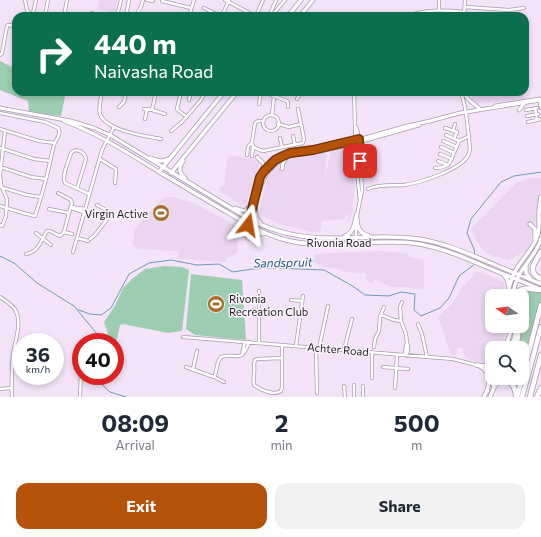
<!DOCTYPE html>
<style>
:root{--surface:#fff;--page:#f2f2f3;--text:#1f2937;--muted:#747a83;--accent:#b45309}
body{margin:0;font-family:Commissioner,sans-serif;background:var(--page);color:var(--text);height:100vh;display:flex;flex-direction:column;font-size:15px;white-space:nowrap}
*{box-sizing:border-box;margin:0}
p{font-size:13px;color:var(--muted)}
.icon{flex:none;width:22px;height:22px;fill:none;stroke:currentColor;stroke-width:2;stroke-linecap:round;stroke-linejoin:round}
.map{position:relative;height:397px;overflow:hidden}
.sheet{display:flex;flex-direction:column;background:var(--surface);flex:1}
.sheet>*{flex:none}
.hud{position:absolute;left:12px;top:12px;width:517px;height:84px;border-radius:12px;box-shadow:0 2px 6px #0003;background:#0b6e4f;color:#fff;overflow:hidden}
.needle{width:26px;rotate:283deg}
.controls{position:absolute;left:485px;top:289px;display:grid;gap:8px}
.controls a{display:grid;place-items:center;width:44px;height:44px;border-radius:8px;background:var(--surface);box-shadow:0 2px 6px #0003;font-size:20px}
.speed{position:absolute;left:12px;top:333px;display:flex;gap:8px;font-size:20px;font-weight:700;text-align:center}
.speed>*{display:grid;place-content:center;width:52px;height:52px;border-radius:50%;background:var(--surface);box-shadow:0 2px 6px #0003;line-height:1}
.speed small{font-size:10px;font-weight:400}
.speed .limit{border:6px solid #d22;background:#fff;color:#111}
.pin{position:absolute;display:grid;place-items:center;width:34px;height:34px;color:#fff;margin:-17px;border-radius:8px;box-shadow:0 2px 6px #0006}
.me{position:absolute;width:44px;margin:-22px;rotate:14deg;stroke-linejoin:round;filter:drop-shadow(0 0 3px #0008)}
.turn{display:flex;align-items:center;gap:14px;height:84px;padding:0 16px;font-size:18px}
.turn .icon{width:52px;height:52px;stroke-width:2.5}
.turn b{display:block;font-size:28px;line-height:34px}
.eta{display:flex;justify-content:space-evenly;align-items:center;height:68px;text-align:center}
.eta b{font-size:24px;font-weight:700;line-height:28px}
.button{display:flex;gap:8px;margin-top:auto;padding:8px 16px}
.button a{flex:1;height:46px;border-radius:12px;background:var(--accent);color:#fff;font-size:16px;font-weight:700;line-height:46px;text-align:center}
.button a+a{background:var(--page);color:var(--text)}
.map>svg:first-child{display:block}
.built{fill:#ebd5f1}
.green{fill:#9dceb1}
.lines{fill:none;stroke-linecap:round;stroke-linejoin:round}
.stream{stroke:#6a9bbb;stroke-width:1}
.minor-casing{stroke:#aa9aae;stroke-width:4}
.tertiary-casing{stroke:#aa9aae;stroke-width:4.5}
.secondary-casing{stroke:#aa9aae;stroke-width:5}
.motorway-casing{stroke:#aa9aae;stroke-width:6}
.minor{stroke:#fff;stroke-width:2.5}
.tertiary{stroke:#fff;stroke-width:3}
.secondary{stroke:#fff;stroke-width:3.5}
.motorway{stroke:#fff;stroke-width:4.5}
.route-casing{stroke:#753606;stroke-width:10}
.route{stroke:#b45309;stroke-width:7}
.labels{text-anchor:middle;dominant-baseline:central;stroke-width:3;stroke-linejoin:round;paint-order:stroke}
.poi-label{font-size:11px;fill:#201a21;stroke:#fbf4fd;text-anchor:end}
.street-label{font-size:11px;fill:#201a21;stroke:#fbf4fd}
.water-label{font-size:12px;font-style:italic;fill:#215b7c;stroke:#fbf4fd}
</style>
<div class="map">
<svg width="541" height="397" viewBox="0 0 541 397">
<rect width="100%" height="100%" fill="#f4e3f9"/>
<!-- built -->
<path class="built" d="M99 0H117L115 13 97 9Z
M471 92H523L525 99 473 104Z
M347 146 353 149 354 153V158L353 177 355 188 352 207 354 208 349 221H347L349 214 343 219 322 221 323 206 321 230 319 232H311L280 224 260 215V207L267 176 273 168 281 161 327 148 325 178 331 151 333 149Z
M228 155 258 160 260 162 247 201 246 203 241 205 218 190 221 187 224 186Z
M529 178H541V194L534 229 527 251 508 260 491 255 485 252 480 246 474 236 471 229 515 184Z
M174 197 196 204 229 222 242 231 243 233 241 239 238 240 237 246 239 250 235 254 227 258 226 262 177 259 178 251 138 249 133 244 135 229 162 198Z
M379 251 407 253 409 257 424 260V289L402 287H391L376 280 373 281 374 284 372 285V282L369 283 367 280 365 273 348 272 338 269 319 266 318 264 313 262 315 254Z
M477 271 505 282 504 296H492V326H507V331L500 348H492V363L488 365 482 364 466 358 464 354 462 347 456 348 457 351 456 355H451L438 317 452 304 461 289Z"/>
<!-- green -->
<path class="green" d="M0 61 16 69V92H66L61 116 29 112 28 101 0 90Z
M164 266 182 267 189 270 182 331 168 333 123 324 120 325 116 343 111 342 104 322 115 306 123 288 132 279 145 269Z
M191 274 242 280 246 340 195 335 186 329Z
M527 290 541 293V300L534 327 522 365V348H517L520 336V326H522V296H518L522 291Z"/>
<g class="lines">
<!-- stream -->
<path class="stream" d="M475 255 474 249 467 233 471 219 501 182 514 176 541 172
M0 256 14 263 37 283 74 306 76 308
M76 309 90 314 101 315 111 308 129 274 149 263 171 260 197 265 219 264 233 272 252 269 275 268 324 270 351 285 365 295 389 296 401 292 415 294 414 310 421 316 440 308 449 298 459 276 475 264
M78 311 98 335 101 342
M96 376V379L110 392 126 397"/>
<!-- minor casing -->
<g class="minor-casing">
<path id="minor" d="M25 0 27 10 31 16 34 10 36 0
M147 0 153 1
M225 0 255 16
M162 1 191 8
M465 7 509 10 524 8
M204 8 214 13
M439 10V0
M45 16 48 0
M64 16 67 0
M91 16 92 13
M117 16 121 0
M126 16 129 0
M137 16 138 12 141 7 143 0
M189 16 194 0
M212 16 214 13 219 16
M222 16 229 0
M256 16 263 0
M267 16 271 12 276 0
M270 16 275 12 285 0
M407 16C426 9 444 10 464 12
M464 16 465 0
M0 55 2 53 7 26 8 25 16 26
M102 92C101 99 98 107 100 114 106 131 146 136 161 139
M181 92 177 109 179 111 187 117
M263 92 287 101 288 102V107
M354 92 356 161 360 201
M297 99 301 92
M539 99 541 108
M189 100 191 92
M259 104 261 92
M119 107 124 102 126 92
M535 108 537 120
M144 109 152 110 165 114
M152 110 156 92
M526 110 537 108
M0 113 45 122 58 128C62 134 56 139 54 145 51 156 49 168 46 179 43 191 39 204 35 216L23 213 0 206
M272 115 274 96
M263 123a8 8 0 1 1 16 0a8 8 0 1 1-16 0Z
M527 116 538 114
M145 119 147 109
M528 122 541 119
M278 124 289 127 301 124
M356 127 357 130 359 139 362 191 357 215
M445 128 457 132 454 139
M0 129 39 141 55 143
M171 131 182 122 201 100 203 96 202 92
M453 131 455 124
M446 135 459 141
M293 136 295 145
M280 138 282 147
M443 141 457 147
M253 147 260 150 263 151 303 143 304 139 298 109
M441 147 454 153
M0 148 34 159 50 161
M440 154 452 159
M247 155 248 147 252 142
M252 156 253 147 252 142 255 123 258 121H263
M100 159 116 169V171L115 183
M438 161 448 165
M0 167 31 177 46 179
M435 168C440 168 447 167 450 162L459 141 469 136
M0 187 27 195 41 197
M77 189 86 159C85 152 76 147 71 153 69 161 61 176 65 183L89 194
M368 189C379 184 392 186 404 185 419 183 465 169 469 153 471 148 469 143 469 138 468 130 467 121 466 113 465 106 463 99 461 92
M58 193 71 200 72 203 69 213
M71 207 85 209
M71 208 84 212
M49 209 69 213 64 232 72 234
M356 224V243
M0 225 2 226 3 224 6 216 7 199 1 185 0 175 5 131
M36 233 51 245
M77 238 88 241
M90 239 95 235 109 217C109 210 102 208 97 205
M73 252 102 150 114 127
M26 254C39 252 41 240 47 231H50L60 236 64 232
M0 297C6 301 13 305 16 311 22 324 15 341 13 354 12 368 11 383 12 397
M291 300 302 301
M402 302 400 307 401 321 406 334 407 343 408 346 407 356
M381 315C389 317 391 321 401 321
M418 324 422 334 427 357
M183 337 453 359 476 365 492 373
M259 343V291
M282 345V387L281 391C274 396 260 390 254 385 253 380 254 378 254 374 255 369 253 365 255 360L257 359 282 358
M296 346 303 296
M374 347 375 339 379 331 380 317 384 307
M316 348 317 393
M319 348 328 306
M344 350 352 319
M242 354 245 342
M405 355 406 345 407 343
M186 367 214 377
M383 367 408 369
M193 369 197 351
M215 376 218 362 221 357C236 352 241 365 249 342
M216 378 224 382
M372 378V352
M354 385V397
M344 386 345 397
M363 386V397
M395 388 397 355
M0 389 11 388
M80 397 81 371"/>
</g>
<!-- tertiary casing -->
<g class="tertiary-casing">
<path id="tertiary" d="M463 92 469 100 480 109
M495 106 539 99
M0 108 71 121 94 128 110 135 163 167
M519 110 522 106 524 104
M64 121C99 134 128 153 159 172
M348 145 354 149 356 156
M320 151 348 145 419 125
M257 157 263 163 264 171
M282 169 283 163 286 158
M249 221 259 181 262 174 267 167 275 160 283 156 296 152 313 150 351 142 407 126 430 121 460 113 541 100
M250 226C256 202 260 167 287 157 293 155 301 154 308 153"/>
</g>
<!-- secondary casing -->
<g class="secondary-casing">
<path id="secondary" d="M288 16 301 0
M300 16 313 0
M224 92 159 172C182 185 204 199 227 212 243 222 260 232 279 238 322 252 367 238 412 243 437 246 461 256 484 266 503 274 521 281 540 289
M150 158C156 160 161 163 168 159
M183 161C178 168 179 173 185 178
M163 167 249 219C272 231 296 237 322 238 354 239 386 234 419 239 445 243 469 254 493 264 509 271 525 277 541 284
M171 173 237 92
M255 207 256 217 261 224
M235 208C248 214 249 209 255 198
M357 218C357 227 359 233 369 236
M241 221 244 226 245 235
M530 224 535 229V239
M345 236C355 232 354 223 357 214
M248 238 251 233 254 232 263 234
M526 264V273L530 278
M504 275 507 279 509 287
M508 296C509 283 514 271 522 261 527 254 534 246 537 237 540 230 539 223 539 215 539 209 540 203 541 197
M513 296C515 269 534 261 541 239
M505 348 510 334 511 326
M510 348 515 337V326
M476 365 486 366 492 365
M483 368C491 375 489 382 487 392
M484 397 487 390
M490 397 498 378"/>
</g>
<!-- motorway casing -->
<g class="motorway-casing">
<path id="motorway" d="M541 252C535 262 526 272 541 279
M516 296C520 284 531 290 541 290
M515 348 518 337V326
M504 378C512 382 516 388 516 397
M494 386C498 382 501 379 507 382
M517 397 541 305
M522 397 541 327
M530 397 541 355
M537 397 541 388"/>
</g>
<!-- minor -->
<use href="#minor" class="minor"/>
<!-- tertiary -->
<use href="#tertiary" class="tertiary"/>
<!-- secondary -->
<use href="#secondary" class="secondary"/>
<!-- motorway -->
<use href="#motorway" class="motorway"/>
</g>
<g class="lines">
<!-- route casing -->
<g class="route-casing">
<path id="route" d="M248 225 260 177 264 171 275 160 283 156 290 153 313 150 359 139 360 161"/>
</g>
<!-- route -->
<use href="#route" class="route"/>
</g>
<!-- icons -->
<defs>
<g id="stadium-disc" transform="scale(0.9)"><circle r="9.5" fill="#a86d2d" stroke="#fbf4fd"/><path d="M0-5a6.5 5 0 1 0 0 10a6.5 5 0 1 0 0-10ZM-3.5-1.8h7v3.6h-7Z" fill="#fff"/></g>
</defs>
<g fill-rule="evenodd">
<use href="#stadium-disc" x="161" y="213"/>
<use href="#stadium-disc" x="216" y="304"/>
</g>
<g class="labels">
<!-- poi labels -->
<g class="poi-label">
<text x="148" y="213">Virgin Active</text>
<text x="229" y="298" text-anchor="start">Rivonia<tspan x="229" dy="13">Recreation Club</tspan></text>
</g>
<!-- street labels -->
<g class="street-label">
<text x="339" y="242">Rivonia Road</text>
<text transform="translate(338 349) rotate(5)">Achter Road</text>
</g>
<!-- water labels -->
<g class="water-label">
<text transform="translate(283 262) rotate(-1)">Sandspruit</text>
</g>
</g>
</svg>
<div class="controls">
<a><svg class="needle" viewBox="-14 -14 28 28"><path d="M0-13l5 13h-10z" fill="#e53935"/><path d="M0 13l5-13h-10z" fill="#747a83"/></svg></a>
<a><svg class="icon" aria-label="search" viewBox="0 0 24 24"><circle cx="10" cy="10" r="6"/><path d="M15 15l6 6"/></svg></a>
</div>
<div class="speed"><div>36<small>km/h</small></div><div class="limit">40</div></div>
<div class="pin" style="left:360px;top:161px;background:#d93025"><svg class="icon" aria-label="arrive" viewBox="0 0 24 24"><path d="M6 21V4h12l-3 4 3 4H6"/></svg></div>
<svg class="me" style="left:248px;top:225px" viewBox="-20 -20 40 40"><path d="M0-17L14 15 0 8-14 15z" fill="#b45309" stroke="#fff" stroke-width="4"/></svg>
<div class="hud">
<div class="turn"><svg class="icon" aria-label="right" viewBox="0 0 24 24"><path d="M7 20v-9h11M14 6l5 5-5 5"/></svg><div><b>440 m</b>Naivasha Road</div></div>
</div>
</div>
<section class="sheet">
<div class="eta">
<div><b>08:09</b><p>Arrival</p></div>
<div><b>2</b><p>min</p></div>
<div><b>500</b><p>m</p></div>
</div>
<div class="button"><a>Exit</a><a>Share</a></div>
</section>
